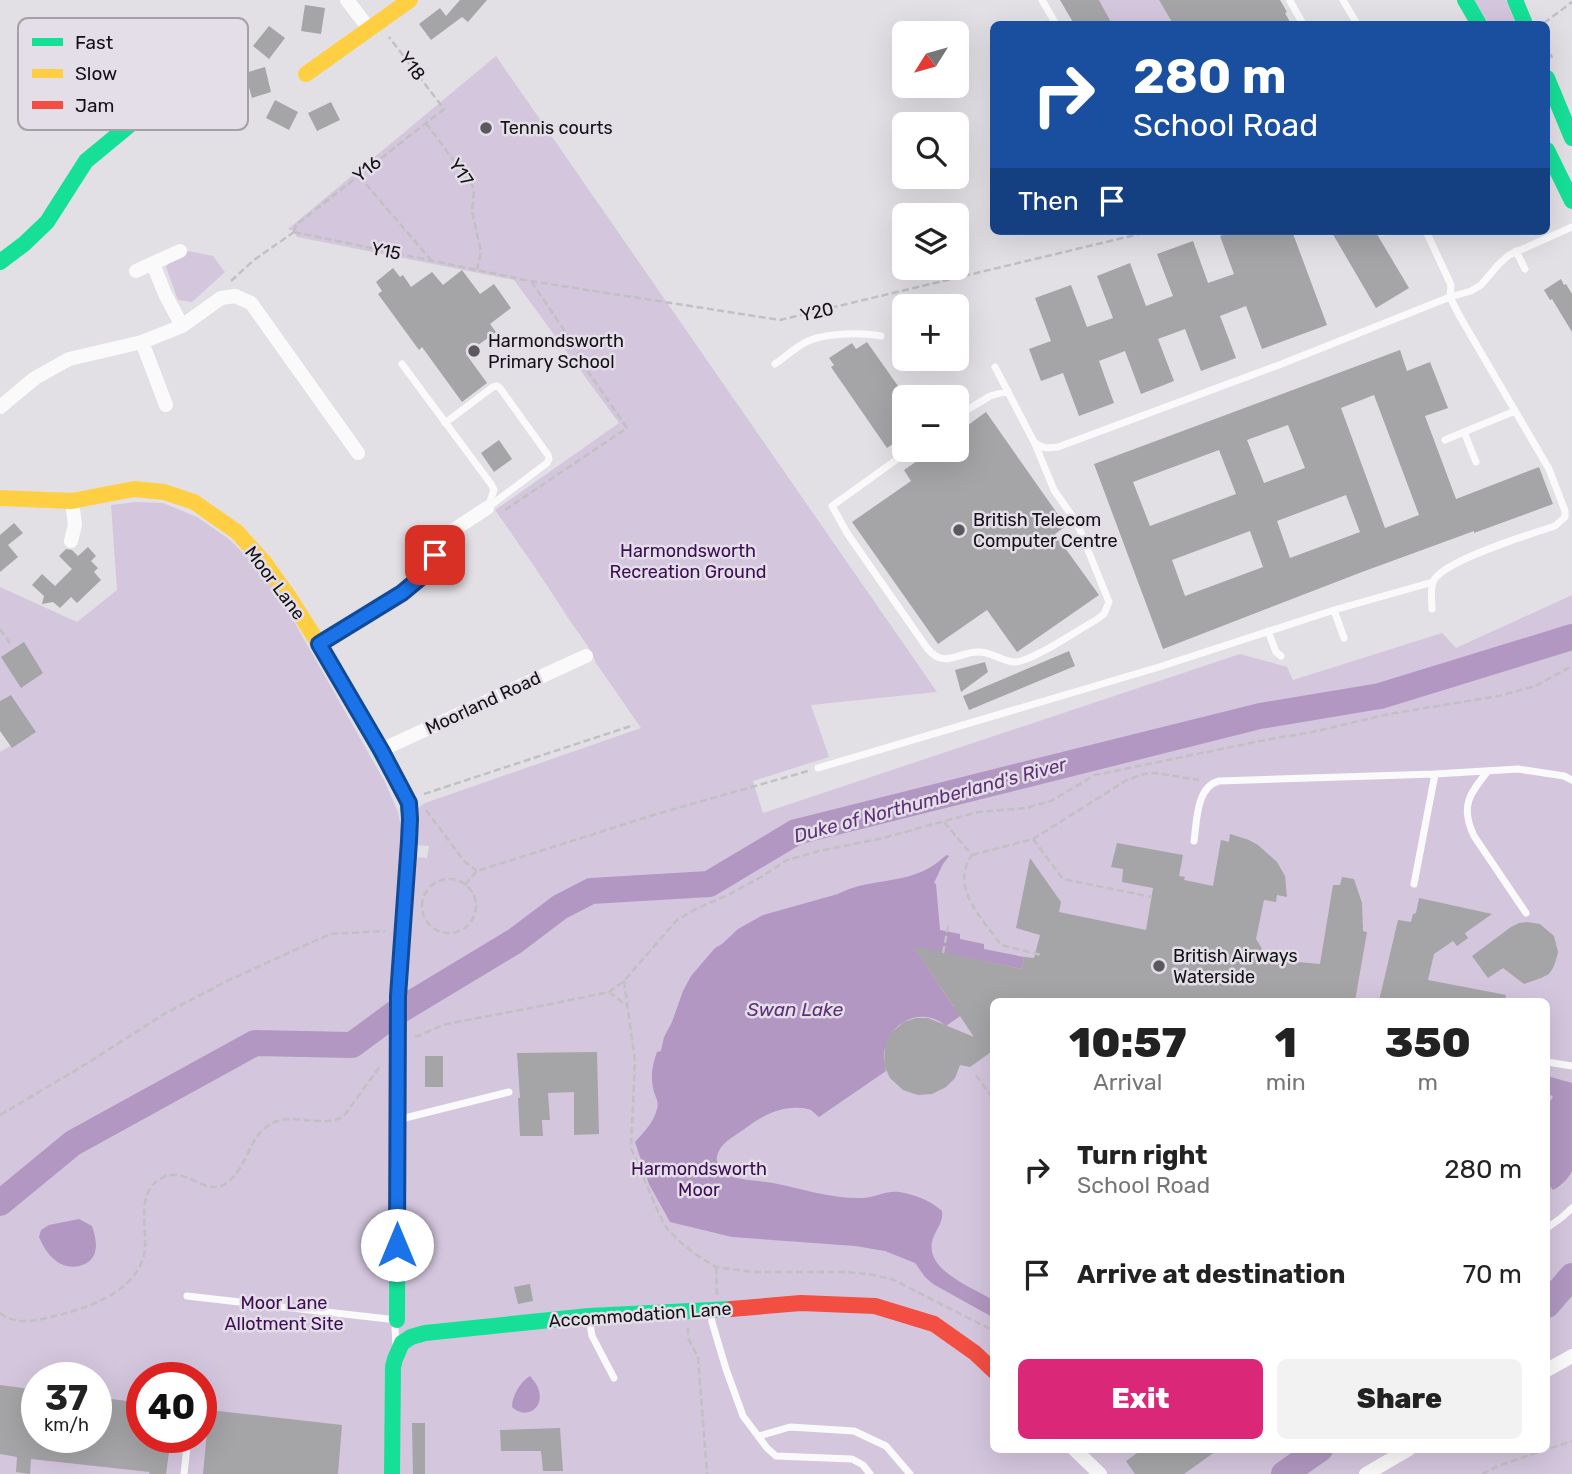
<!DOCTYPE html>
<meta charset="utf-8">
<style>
:root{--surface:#fff;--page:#f2f2f2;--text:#222;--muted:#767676;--accent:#db2777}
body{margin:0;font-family:Rubik,sans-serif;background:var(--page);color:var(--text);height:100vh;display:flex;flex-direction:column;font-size:26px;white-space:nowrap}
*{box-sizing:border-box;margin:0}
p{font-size:23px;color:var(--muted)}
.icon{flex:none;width:38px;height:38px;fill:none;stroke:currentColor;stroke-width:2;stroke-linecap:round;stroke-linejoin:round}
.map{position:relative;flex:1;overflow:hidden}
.details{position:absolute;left:990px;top:998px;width:560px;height:455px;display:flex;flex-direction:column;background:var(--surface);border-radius:10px;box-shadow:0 7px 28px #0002}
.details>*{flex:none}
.hud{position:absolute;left:990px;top:21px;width:560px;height:214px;border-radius:10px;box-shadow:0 7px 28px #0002;background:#1a4fa0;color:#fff;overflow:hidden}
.needle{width:46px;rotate:233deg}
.tools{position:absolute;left:892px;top:21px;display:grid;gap:14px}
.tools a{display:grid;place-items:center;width:77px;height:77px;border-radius:10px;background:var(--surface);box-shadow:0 7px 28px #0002;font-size:35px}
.speed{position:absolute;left:21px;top:1362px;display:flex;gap:14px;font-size:35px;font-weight:700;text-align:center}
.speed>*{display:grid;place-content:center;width:91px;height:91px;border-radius:50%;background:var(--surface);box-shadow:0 7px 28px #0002;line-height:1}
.speed small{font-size:18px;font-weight:400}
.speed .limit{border:10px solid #d22;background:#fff;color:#111}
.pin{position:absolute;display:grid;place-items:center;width:60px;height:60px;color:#fff;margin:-30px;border-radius:14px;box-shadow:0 4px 10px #0006}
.me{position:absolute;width:77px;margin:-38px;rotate:0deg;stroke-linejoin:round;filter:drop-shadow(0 0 5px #0008)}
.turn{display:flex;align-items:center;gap:24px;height:147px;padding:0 28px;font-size:32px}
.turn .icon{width:91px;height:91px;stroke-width:2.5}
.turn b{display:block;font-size:49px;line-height:60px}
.then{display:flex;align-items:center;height:66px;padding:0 28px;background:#0003;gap:14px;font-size:26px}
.eta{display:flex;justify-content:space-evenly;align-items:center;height:119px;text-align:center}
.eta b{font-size:42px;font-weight:800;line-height:49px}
.button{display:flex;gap:14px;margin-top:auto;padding:14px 28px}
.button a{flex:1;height:80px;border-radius:10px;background:var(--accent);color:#fff;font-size:28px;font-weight:800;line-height:80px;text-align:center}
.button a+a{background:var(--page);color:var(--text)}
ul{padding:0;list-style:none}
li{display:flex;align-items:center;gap:21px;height:105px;padding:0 28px}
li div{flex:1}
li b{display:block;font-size:26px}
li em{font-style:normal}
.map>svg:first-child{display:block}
.green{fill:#d4c6dd;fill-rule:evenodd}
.water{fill:#b197c1}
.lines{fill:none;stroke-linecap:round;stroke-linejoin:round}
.river{stroke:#b197c1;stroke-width:26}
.building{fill:#a5a4a7;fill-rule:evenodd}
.path{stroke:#c1c0c2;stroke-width:2.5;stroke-dasharray:7 3.5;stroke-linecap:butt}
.lane{stroke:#fbfafb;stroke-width:7}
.street{stroke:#fbfafb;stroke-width:14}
.fast{stroke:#16e098;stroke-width:16}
.slow{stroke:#ffcf43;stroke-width:16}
.jam{stroke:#f24e42;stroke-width:16}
.route-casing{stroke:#114b97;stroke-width:18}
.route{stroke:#1a73e8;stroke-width:12}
.poi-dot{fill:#5c595e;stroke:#e3dee7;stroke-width:2.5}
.labels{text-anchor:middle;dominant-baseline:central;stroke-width:5;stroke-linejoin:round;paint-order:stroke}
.street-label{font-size:18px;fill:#131115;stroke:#e3dee7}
.poi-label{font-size:18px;fill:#131115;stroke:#e3dee7;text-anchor:start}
.park-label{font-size:18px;fill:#3e0b55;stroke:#e3dee7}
.water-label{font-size:19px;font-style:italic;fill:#5f2f78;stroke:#e3dee7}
.key{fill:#e3dee7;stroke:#a5a0a8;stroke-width:2}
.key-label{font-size:19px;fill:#131115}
</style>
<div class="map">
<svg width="1572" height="1474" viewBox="0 0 1572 1474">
<rect width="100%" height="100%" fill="#e3e0e5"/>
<!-- green -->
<path class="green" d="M1099 0H1159L1173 24H1112Z
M1474 0H1506L1516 24H1489Z
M496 56 937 692 811 705 829 757 753 781 763 813 1240 654 1287 667 1293 680 1442 633 1456 648 1572 595V632L1379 691 1258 711 795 828 707 875 589 883 565 895 485 950 403 1002 415 857 427 858 429 846 416 845 418 808 425 803 641 728 596 663C591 648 579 634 570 621 546 583 521 547 495 510L619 423 514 280 297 237 294 232 288 229Z
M189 251 213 256 225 272 192 302 178 300 166 267 172 259Z
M136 502 163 503 197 517 229 539 271 581 385 782 398 812 403 838 395 1014 515 941 560 907 591 891 709 884 796 832 1260 716 1380 696 1572 637V1474H0V752L10 746 12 748 36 732 11 695 0 701V587L77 622 117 590 111 505ZM994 1001H1547V1449H994ZM37 1377H96V1437H37ZM142 1377H201V1437H142Z"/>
<!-- water -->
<path class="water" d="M947 855 949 856 943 864 934 883 936 884 940 930 960 934V939L984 944V949L1024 957 1022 969 914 947 953 1006 963 1014 946 1026C915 1000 874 1034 886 1071L819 1117C816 1115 814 1112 811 1110 809 1109 804 1108 801 1108 778 1106 761 1117 743 1130 733 1137 720 1143 717 1156 716 1161 718 1167 722 1171 733 1181 758 1180 773 1183 803 1189 832 1199 862 1198 874 1198 886 1190 899 1192 914 1194 931 1201 942 1211 944 1223 934 1231 932 1242 926 1272 975 1288 994 1301V1318L933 1284 925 1277 915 1263 885 1251 855 1246 732 1237 670 1222 649 1184 635 1142C644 1132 654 1122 657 1109 659 1102 656 1098 654 1092 650 1077 652 1066 657 1052L661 1051 664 1037 672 1022 683 991 691 976 715 948 722 944 738 929 763 915 838 894C865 879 902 884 929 868 935 865 941 859 947 855Z
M1547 1076 1572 1083V1171C1568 1179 1561 1186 1553 1190L1547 1183V1106L1553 1097 1547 1092Z
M79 1219 92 1226C95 1235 98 1246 94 1255 87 1269 66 1270 55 1260 47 1254 43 1245 39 1237L41 1230 49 1225Z
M530 1376C533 1380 538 1385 539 1391 544 1409 525 1420 512 1407 512 1396 520 1382 530 1376Z"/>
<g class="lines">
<!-- river -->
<path class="river" d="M0 1203 73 1143 255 1043 352 1045 394 1014 515 941 560 907 591 891 709 884 796 832 1260 716 1380 696 1572 637
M1547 1305 1572 1276
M1284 1474 1320 1449"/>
</g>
<!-- building -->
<path class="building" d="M460 0H487L468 22 462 17 431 40 419 24 440 8 446 16Z
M1060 0H1099L1112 24H1074Z
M1159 0H1280L1287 12 1285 13 1291 24H1173Z
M305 5 325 8 321 34 301 31Z
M269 26 285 38 269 59 253 46Z
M265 67 271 92 252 98 245 73Z
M275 100 298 112 289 130 266 118Z
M331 102 340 120 317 131 308 113Z
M1233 231H1292L1327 325 1262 349 1246 306 1220 316 1236 358 1201 371 1185 329 1158 339 1174 381 1141 394 1125 351 1099 361 1114 403 1079 416 1063 373 1041 381 1029 349 1051 341 1035 298 1071 285 1087 327 1113 318 1097 276 1130 263 1146 306 1173 296 1157 254 1193 241 1208 283 1234 274 1220 236Z
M1331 231H1375L1409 288 1376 308Z
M393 268 400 277 403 275 411 287 432 272 443 285 462 270 480 294 494 284 511 308 490 324 496 332 466 354 487 383 462 402 422 347 419 350 378 294 382 291 376 282Z
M1561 279 1564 285 1566 284 1572 294V332L1552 299 1550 300 1544 290Z
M867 342 905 396V436L887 448 831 367 834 365 829 358 852 343 856 349Z
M1400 350 1407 371 1430 362 1448 408 1425 416 1456 499 1539 467 1553 504 1474 533V531L1362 572 1163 649 1094 464ZM1374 395 1419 515 1385 528 1341 408ZM1288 425 1305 468 1264 483 1247 440ZM1219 450 1236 494 1150 526 1133 482ZM1346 495 1360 532 1290 558 1277 521ZM1250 531 1263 567 1185 596 1172 560Z
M986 412 1066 526 1055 534 1099 595 1017 652 987 610 938 644 852 522 911 481 904 470 933 450H957V433Z
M499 440 512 459 494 472 481 453Z
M14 523 23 533 8 545 18 557 0 572V535Z
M88 547 96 556 91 561 98 568 94 572 101 580 77 603 71 597 60 608 53 602 42 604 44 596 32 585 42 574 55 586 72 569 59 556 66 549 72 550 78 556Z
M24 642 43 673 21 688 1 657Z
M1069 651 1075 666 969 710 963 696Z
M985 662 988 672 961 692 955 670Z
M11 695 36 732 12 748 0 731V701Z
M1230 834 1249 840 1258 845 1277 862 1285 876 1287 897 1277 895 1276 902 1264 900 1256 939 1264 952 1298 959 1297 962 1320 964 1333 885H1340L1342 877 1354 879 1362 903 1363 931 1367 932 1355 1001H994V1050L970 1067 960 1065 955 1078 946 1087 932 1094 918 1095 903 1090 890 1078 884 1065 885 1045 891 1033 904 1022 916 1018H928L974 1037 913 946 1022 969 1024 957 1034 958 1040 935 1016 928 1030 858 1061 902 1059 912 1146 930 1153 888 1122 882 1123 869 1111 867 1117 843 1183 855 1179 876 1185 877 1184 880 1213 886 1221 840 1229 842Z
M1419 898 1492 914 1465 933 1468 938 1457 946 1453 941 1434 954 1428 980 1506 995 1505 1001H1379L1398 920 1411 922 1413 914 1416 913Z
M1527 922 1540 924 1554 936 1558 952 1556 960 1553 968 1549 974 1541 978 1524 984 1503 968 1488 978 1472 956 1511 927 1519 923Z
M597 1052 599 1134 574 1135V1092L548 1093 550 1120H542L543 1136H520L518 1098H520L517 1053Z
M425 1056H443V1087H425Z
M530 1284 533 1301 518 1304 514 1287Z
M0 1385 37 1390V1437H96V1397L142 1403V1437H171L166 1474H149L150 1472 31 1459 30 1474 16 1472 17 1457 0 1454Z
M209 1410 342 1425 338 1474H203Z
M412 1423H425V1474H413Z
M560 1428 563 1471H543L541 1451H501L500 1430Z
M1143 1449H1219L1184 1474H1135L1126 1461Z"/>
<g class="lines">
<!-- path -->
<path class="path" d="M1544 23 1572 2
M1547 44 1552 58
M426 123 472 185 474 190 472 211 481 252 477 269
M359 176 431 260
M294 232 530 281 780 320 1152 231
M294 232 296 225 444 109 389 37
M231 281 254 260 294 232
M505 510 627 428 589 373 572 342 531 281
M0 629 12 646
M424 794 634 725
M426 810 464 861 477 871
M944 822 972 855C949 888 983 919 1001 945L1041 955
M1033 839 1127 780 1144 774 1155 773 1199 780
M972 855 1033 839 1063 879 1152 897
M422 906a27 27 0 1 1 54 0a27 27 0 1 1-54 0Z
M465 885 477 871 660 813 808 771
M943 953 949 922
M624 981 635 1061 631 1148 656 1207 665 1226 679 1241 695 1254 716 1267 752 1272H846L874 1275 894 1280 994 1331
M609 992 627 1006
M415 1037 446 1024 526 1009 609 992 624 981 677 920 698 908 728 895 761 877 787 860 819 851 879 839 978 812 1026 808 1051 801 1095 775 1270 739 1308 733 1389 714 1499 696 1535 686 1572 666
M976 1075 994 1100
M0 1115 91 1061 164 1014 227 981 330 934 385 931
M716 1267 717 1295
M0 1313C14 1325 35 1321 51 1317 85 1309 136 1293 144 1254 149 1230 134 1195 160 1179 183 1165 203 1193 221 1186 244 1177 248 1140 266 1127 289 1109 318 1129 343 1117L381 1065
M688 1328V1338L698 1357 707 1474
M1482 1474 1503 1464 1572 1441"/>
<!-- lane -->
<path class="lane" d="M1042 0 1056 24
M1343 0 1357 24
M1290 1 1303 24
M1426 231 1451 285 1450 297 1471 291 1481 285 1498 265 1509 255 1572 227
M1382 232 1389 231
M1516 251 1525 269
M402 364 491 484 494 490 488 507
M775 364C785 357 797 346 808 341 827 333 861 332 881 336
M995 367 1034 442C1042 449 1048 448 1058 447L1279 365 1450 297 1459 315 1549 469 1565 511V517L1555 526C1531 534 1441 561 1433 582 1430 591 1432 601 1432 609
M957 416 990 396 1008 391
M445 423 493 387 497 386 500 388 548 455 549 459 547 463 487 508
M1445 440 1464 432
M910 450 832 506 847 533 927 648C944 669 956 653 977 652 991 651 1001 661 1014 662 1030 663 1079 629 1096 620L1104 614 1109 602 1077 523 1054 490 1035 444
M1476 462 1464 432 1515 411
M1334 610 1344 638
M1268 631 1276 652 1281 656
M818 768 1159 667 1334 610 1433 582
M1488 771C1469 794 1460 807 1474 836L1526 913
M1194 841C1197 821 1196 787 1219 781L1435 774 1518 769 1564 776 1572 780
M1414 884 1435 774
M1547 1062 1572 1066
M401 1119 509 1092
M1547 1228 1561 1218 1572 1208
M187 1296 397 1320 395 1328 396 1345
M711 1312 712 1322 726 1369 743 1416 767 1448 776 1456 852 1459 863 1465 870 1474
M589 1318 592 1336 614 1378
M759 1436 790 1427 854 1431 886 1446 910 1474
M184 1474 188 1437"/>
<!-- street -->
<path class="street" d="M347 0 370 30
M153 264 165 294 182 326
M136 271 180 251
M142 342 166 405
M0 407 35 378 69 359 142 342 182 326 221 298 235 296 251 303 358 453
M71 541 75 525 72 501
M319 644 402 593 420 577 449 533 487 508
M381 750 586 656
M1547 1370 1572 1356
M1074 1449 1100 1474
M1366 1474 1409 1449"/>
<!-- fast -->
<path class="fast" d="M1465 0 1479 24
M1515 0 1525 24
M1547 78 1572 138
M1547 150 1572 201
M0 262 24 244 47 222 86 161 172 90 157 67
M360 714 407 800 410 819 398 996 397 1320
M392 1474 393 1367 395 1359 402 1343 411 1337 425 1333 589 1316 731 1309"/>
<!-- slow -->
<path class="slow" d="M306 74 410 0
M0 498 72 501 134 489 164 492 194 502 237 532 264 562 289 597 319 644 360 714"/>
<!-- jam -->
<path class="jam" d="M731 1309 801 1303 875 1306 934 1324 975 1353 994 1371"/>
</g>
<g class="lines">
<!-- route casing -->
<g class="route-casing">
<path id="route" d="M397 1245 398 996 409 841 410 819 409 803 381 750 319 644 402 593 420 578 435 555"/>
</g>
<!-- route -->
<use href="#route" class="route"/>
</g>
<!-- markers -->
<g class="poi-dot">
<circle cx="486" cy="128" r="7"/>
<circle cx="474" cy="351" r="7"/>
<circle cx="959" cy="530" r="7"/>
<circle cx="1159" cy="966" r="7"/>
</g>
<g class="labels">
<!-- street labels -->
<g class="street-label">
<text transform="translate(412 66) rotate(53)">Y18</text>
<text transform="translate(367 169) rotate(-38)">Y16</text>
<text transform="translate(461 172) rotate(56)">Y17</text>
<text transform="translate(386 251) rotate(11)">Y15</text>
<text transform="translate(817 312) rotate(-13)">Y20</text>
<text transform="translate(275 583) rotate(53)">Moor Lane</text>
<text transform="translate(483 703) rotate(-25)">Moorland Road</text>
<text transform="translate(640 1315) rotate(-4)">Accommodation Lane</text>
</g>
<!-- poi labels -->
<g class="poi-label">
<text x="500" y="128">Tennis courts</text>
<text x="488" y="341">Harmondsworth<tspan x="488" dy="21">Primary School</tspan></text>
<text x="973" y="520">British Telecom<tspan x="973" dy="21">Computer Centre</tspan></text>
<text x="1173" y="956">British Airways<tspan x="1173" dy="21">Waterside</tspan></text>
</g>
<!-- park labels -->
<g class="park-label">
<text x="688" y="551">Harmondsworth<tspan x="688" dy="21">Recreation Ground</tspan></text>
<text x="699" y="1169">Harmondsworth<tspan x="699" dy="21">Moor</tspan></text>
<text x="284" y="1303">Moor Lane<tspan x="284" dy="21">Allotment Site</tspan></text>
</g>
<!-- water labels -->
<g class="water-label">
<text transform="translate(930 800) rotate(-15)">Duke of Northumberland's River</text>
<text x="795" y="1009">Swan Lake</text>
</g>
</g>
<!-- legend -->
<rect x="18" y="18" width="230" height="112" rx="10" class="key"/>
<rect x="32" y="38" width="31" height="8" fill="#16e098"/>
<rect x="32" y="69" width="31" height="9" fill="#ffcf43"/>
<rect x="32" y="101" width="31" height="8" fill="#f24e42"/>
<g class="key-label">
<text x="75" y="49">Fast</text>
<text x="75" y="80">Slow</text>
<text x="75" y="112">Jam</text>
</g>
</svg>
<div class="tools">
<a><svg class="needle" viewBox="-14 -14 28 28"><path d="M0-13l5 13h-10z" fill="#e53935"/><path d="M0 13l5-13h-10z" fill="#767676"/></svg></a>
<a><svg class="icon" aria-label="search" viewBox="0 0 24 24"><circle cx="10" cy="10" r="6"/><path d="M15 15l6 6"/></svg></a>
<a><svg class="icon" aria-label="layers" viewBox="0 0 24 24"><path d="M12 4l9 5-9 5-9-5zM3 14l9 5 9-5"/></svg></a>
<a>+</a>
<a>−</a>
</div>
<div class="speed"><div>37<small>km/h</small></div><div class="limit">40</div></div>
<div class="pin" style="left:435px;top:555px;background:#d93025"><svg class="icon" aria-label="arrive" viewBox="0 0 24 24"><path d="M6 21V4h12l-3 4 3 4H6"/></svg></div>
<svg class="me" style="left:397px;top:1245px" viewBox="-20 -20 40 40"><circle r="19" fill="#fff"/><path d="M0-13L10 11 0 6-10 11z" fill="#1a73e8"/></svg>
<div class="hud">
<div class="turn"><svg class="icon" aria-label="right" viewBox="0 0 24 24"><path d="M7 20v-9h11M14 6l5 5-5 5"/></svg><div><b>280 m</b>School Road</div></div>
<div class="then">Then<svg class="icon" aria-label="arrive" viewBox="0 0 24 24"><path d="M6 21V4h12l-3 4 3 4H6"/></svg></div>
</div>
<section class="details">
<div class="eta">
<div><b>10:57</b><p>Arrival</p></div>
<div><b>1</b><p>min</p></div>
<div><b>350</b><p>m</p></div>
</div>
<ul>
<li><svg class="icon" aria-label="right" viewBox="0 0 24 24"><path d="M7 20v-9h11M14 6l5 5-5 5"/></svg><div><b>Turn right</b><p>School Road</p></div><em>280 m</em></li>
<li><svg class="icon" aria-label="arrive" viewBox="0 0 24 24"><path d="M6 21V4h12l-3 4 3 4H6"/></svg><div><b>Arrive at destination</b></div><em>70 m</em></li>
</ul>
<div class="button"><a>Exit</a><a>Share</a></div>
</section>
</div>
